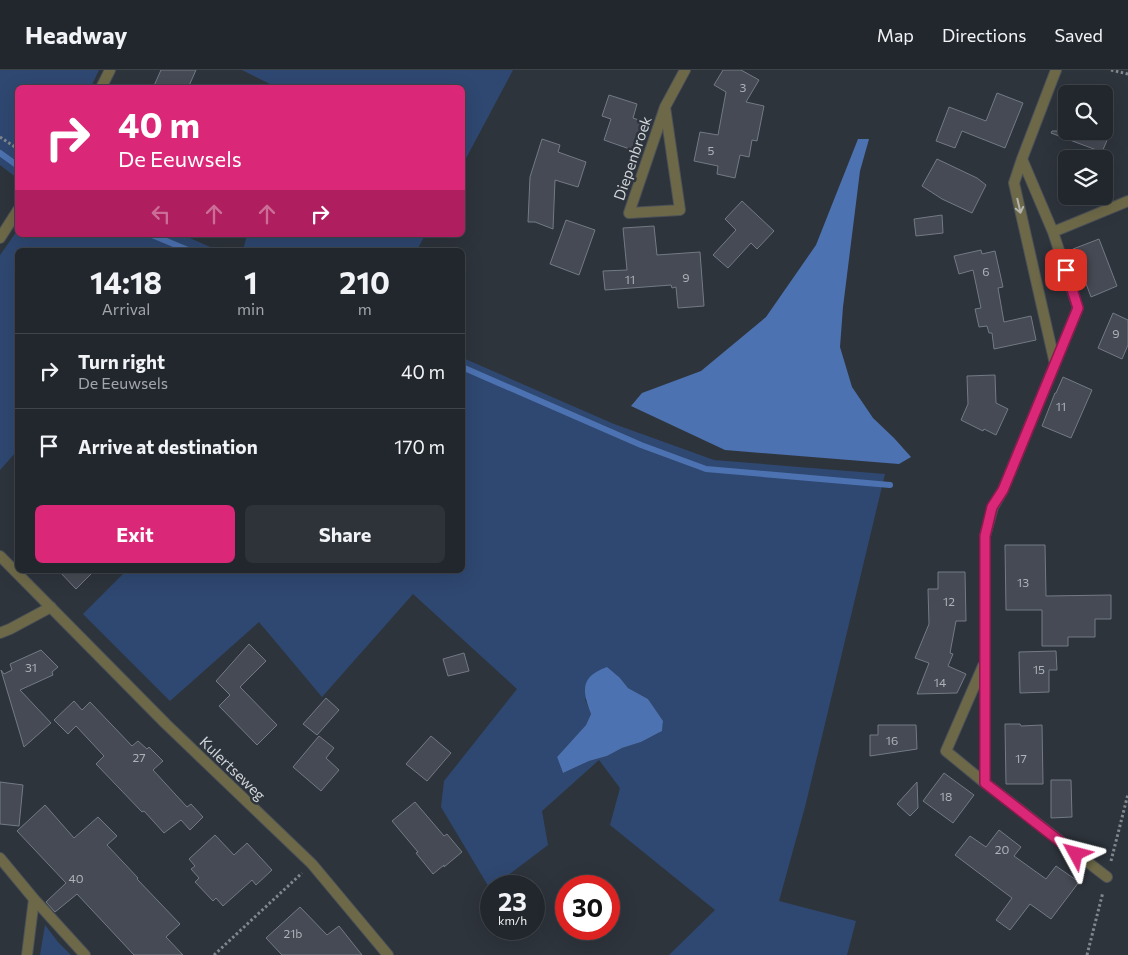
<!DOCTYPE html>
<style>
:root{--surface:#22272d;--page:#2e3339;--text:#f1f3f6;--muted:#a2a5aa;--line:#3f4449;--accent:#db2777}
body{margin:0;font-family:Commissioner,sans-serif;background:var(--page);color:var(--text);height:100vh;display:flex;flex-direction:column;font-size:19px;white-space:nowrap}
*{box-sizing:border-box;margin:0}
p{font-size:16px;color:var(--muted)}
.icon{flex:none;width:28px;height:28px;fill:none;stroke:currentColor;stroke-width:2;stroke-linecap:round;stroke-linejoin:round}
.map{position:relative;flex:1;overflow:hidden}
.panel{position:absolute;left:15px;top:178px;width:450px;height:325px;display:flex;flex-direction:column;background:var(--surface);border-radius:8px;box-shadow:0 5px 20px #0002,0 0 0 1px var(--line)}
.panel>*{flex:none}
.banner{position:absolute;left:15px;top:15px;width:450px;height:152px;border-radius:8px;box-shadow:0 5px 20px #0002,0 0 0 1px var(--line);background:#db2777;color:#fff;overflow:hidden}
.tools{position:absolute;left:1058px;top:15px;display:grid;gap:10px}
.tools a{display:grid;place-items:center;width:55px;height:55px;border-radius:8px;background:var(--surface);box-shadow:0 5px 20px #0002,0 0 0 1px var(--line);font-size:25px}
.speed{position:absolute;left:480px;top:805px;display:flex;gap:10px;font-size:25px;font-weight:700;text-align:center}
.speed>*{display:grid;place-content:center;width:65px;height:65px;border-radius:50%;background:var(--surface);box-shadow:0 5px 20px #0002,0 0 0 1px var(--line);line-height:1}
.speed small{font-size:12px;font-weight:400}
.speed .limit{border:8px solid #d22;background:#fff;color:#111}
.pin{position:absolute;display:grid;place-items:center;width:42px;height:42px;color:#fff;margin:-21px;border-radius:10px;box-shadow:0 2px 8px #0006}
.me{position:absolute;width:55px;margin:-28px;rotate:308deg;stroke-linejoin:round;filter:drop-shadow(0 0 4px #0008)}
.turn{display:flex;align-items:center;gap:18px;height:105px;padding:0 20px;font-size:22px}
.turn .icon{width:65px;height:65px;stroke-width:2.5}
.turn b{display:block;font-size:35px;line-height:42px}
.lanes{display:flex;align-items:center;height:48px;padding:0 20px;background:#0003;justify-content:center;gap:25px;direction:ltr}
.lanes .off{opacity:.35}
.eta{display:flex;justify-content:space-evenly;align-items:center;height:85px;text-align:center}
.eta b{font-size:30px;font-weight:700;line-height:35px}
.button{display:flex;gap:10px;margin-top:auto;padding:10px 20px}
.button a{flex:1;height:58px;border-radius:8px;background:var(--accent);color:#fff;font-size:20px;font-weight:700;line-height:58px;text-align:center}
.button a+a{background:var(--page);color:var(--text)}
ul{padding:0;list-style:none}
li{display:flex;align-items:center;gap:15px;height:75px;padding:0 20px;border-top:1px solid var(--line)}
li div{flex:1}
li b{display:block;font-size:19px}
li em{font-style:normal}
header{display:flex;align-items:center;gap:30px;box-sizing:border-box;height:70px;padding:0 25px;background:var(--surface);border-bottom:1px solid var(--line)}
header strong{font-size:24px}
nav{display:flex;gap:28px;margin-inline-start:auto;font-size:18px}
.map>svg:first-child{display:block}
.green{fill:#2f4871;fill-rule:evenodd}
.water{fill:#4d72b1}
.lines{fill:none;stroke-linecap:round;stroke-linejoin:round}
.stream{stroke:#4d72b1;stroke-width:6}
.building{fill:#454a54;stroke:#747a84}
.street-casing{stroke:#4b5158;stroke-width:12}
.path{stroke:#82878d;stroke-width:3;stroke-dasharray:2.5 2.5;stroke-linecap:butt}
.street{stroke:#6d6948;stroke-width:10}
.oneway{stroke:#b2b4ae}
.route-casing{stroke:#8e194d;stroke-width:12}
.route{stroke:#db2777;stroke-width:9}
.labels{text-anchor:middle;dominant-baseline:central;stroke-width:5;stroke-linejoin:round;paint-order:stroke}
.number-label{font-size:12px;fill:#adb2b8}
.street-label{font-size:15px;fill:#d0d4d9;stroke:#2e343c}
</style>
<header>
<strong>Headway</strong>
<nav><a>Map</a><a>Directions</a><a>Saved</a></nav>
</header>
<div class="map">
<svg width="1128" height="885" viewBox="0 0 1128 885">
<rect width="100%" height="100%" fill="#2e343c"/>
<!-- green -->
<path class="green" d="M0 0H99L91 17 18 18 17 108 0 95Z
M242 0H513L463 94 462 18 276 17Z
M17 161 18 165H183L217 180H18L17 381 0 400V185Z
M247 165H425L417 180H243Z
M463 288 614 354 714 390 885 404 805 737 779 831 856 851 847 885H669L715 840 610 755 620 718 599 690 542 741 548 775 494 816H491L490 819 441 737 444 711 517 619 413 524 322 627 259 552 170 631 83 544 127 500H462ZM620 608 628 618 648 629 663 652 662 661 641 672 622 678 607 686 589 691 563 703 557 687 586 655 591 644 585 629Z
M45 855 58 872 71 885H40Z"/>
<!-- water -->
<path class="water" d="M858 69H869L860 101 843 237 840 277 852 317 873 348 894 368 911 387 899 394 725 380 631 336 642 323 701 301 766 247 816 175Z
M607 597 620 608 628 618 648 629 663 651 662 661 641 672 622 678 607 686 589 691 563 703 557 687 586 655 591 644C582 620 580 607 607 597Z"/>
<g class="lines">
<!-- stream -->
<path class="stream" d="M0 83 18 96
M152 165 188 180
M462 297 641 375 706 399 890 415"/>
</g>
<!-- building -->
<path class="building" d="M161 0H196L188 18H153Z
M723 0H741L759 10 746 32 764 36 757 71 752 70 749 87 740 85 735 108 717 104 718 96 694 91 700 62 718 65 726 22 714 15Z
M997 23 1023 33 1005 78 962 61 955 78 936 71 949 37 986 51Z
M609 25 637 34 633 48 647 53 638 82 604 70 611 49 602 46Z
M1052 61H1111L1102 82 1051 63Z
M542 69 560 75 558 82 586 92 578 117 555 110 553 159 535 152H528L530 107Z
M937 89 977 108 986 115 972 143 942 129 922 116Z
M742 131 774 161 757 179 751 173 728 198 713 185 736 160 725 149Z
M942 145 943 163 916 166 914 149Z
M566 150 595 160 579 205 550 194Z
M654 156 657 185 700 182 704 236 678 238 676 217 672 218 671 215 605 220 603 201 627 200 623 158Z
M1099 169 1117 216 1091 227 1073 179Z
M981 180 982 184 995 181 1003 217 998 218 1004 252 1031 246 1036 270 994 279 992 263H989L987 256 979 257 975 239 981 238 973 200 959 204 954 186Z
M1113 243 1128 250V275L1122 289 1098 278Z
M995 305 996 333 1008 339 996 365 984 359 983 361 961 350 968 334 967 306Z
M1063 307 1092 320 1071 368 1042 356 1055 323H1056Z
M1005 475H1045L1046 526 1111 525V549H1095V567H1068V576H1042V540H1006Z
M58 500H95L76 519Z
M938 502H965L966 551H956L950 583 953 584 948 596 966 604 957 623 917 624 929 593 915 588 929 554 928 519H938Z
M249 574 266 591 240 617 277 655 257 675 219 636 230 625 216 611Z
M41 580 58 597 52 602 53 605 20 620 51 653 24 677 1 600 4 604 12 600 10 594Z
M1056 581 1057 600H1049V622L1020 623 1019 582Z
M464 583 469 601 448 606 443 589Z
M326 628 339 640 317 665 303 654Z
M74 631 82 640 90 632 132 676 138 671 147 679 149 677 163 691 153 700 187 737 191 734 203 747 190 760 181 750 164 763 144 741 142 742 96 694 104 686 76 656 68 664 54 650Z
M1005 654H1020L1021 656 1042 655 1043 714H1006Z
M878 655H916L917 679 870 686V665H878Z
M319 666 334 678 326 688 339 700 321 721 293 697Z
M431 666 451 683 427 711 406 694Z
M944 703 974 725 953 753 923 731Z
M1051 710H1071L1072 747 1051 748Z
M0 712 23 715 19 756 0 754Z
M917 712 918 738 910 746 897 734Z
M415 732 444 766 447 764 462 782 444 797V795L433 804 416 783 418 782 392 751Z
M45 735 74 768 98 747 117 766 107 775 138 808 137 809 180 854 166 867 183 885H134L77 824 55 842 46 832 66 813 17 761Z
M999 760 1021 777 1014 786 1046 809 1056 796 1079 812 1051 849 1030 834 1010 860 996 850 1012 828 955 785 970 766 986 777Z
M215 765 234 785 247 773 272 800 256 815 252 810 223 836 216 828 213 831 195 812 199 808 191 799 195 796 189 789Z
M300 837 327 865 339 856 362 885H282L266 868Z"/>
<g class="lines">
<!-- street casing -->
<g class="street-casing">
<path id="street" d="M101 18 110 0
M665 37 680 140 629 143 665 37 685 0
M1022 89 1014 113 1055 294
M1053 162 1128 131
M0 168 18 140
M0 486 166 654 312 794 388 885
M0 563 10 559 51 537
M983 596 946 681 985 713 1107 807
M985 713V466L993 437 1003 420 1078 238 1053 162 1022 89 1056 0
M0 788 34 829 85 885
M27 885 34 829"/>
</g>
<!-- path -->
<path class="path" d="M1111 0 1128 4
M0 67 18 79
M1111 791 1128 724
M214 885 302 803
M1087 885 1103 822"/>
<!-- street -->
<use href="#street" class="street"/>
</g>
<!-- one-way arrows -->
<defs><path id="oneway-shaft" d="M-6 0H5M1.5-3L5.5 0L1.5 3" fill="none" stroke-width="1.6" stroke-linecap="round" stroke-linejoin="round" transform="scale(1.25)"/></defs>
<use class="oneway" href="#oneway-shaft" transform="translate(1019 136) rotate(77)"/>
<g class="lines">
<!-- route casing -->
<g class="route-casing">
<path id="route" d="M1066 200 1078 238 1003 420 992 437 985 466V713L1076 784"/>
</g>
<!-- route -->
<use href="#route" class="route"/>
</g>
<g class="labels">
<!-- number labels -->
<g class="number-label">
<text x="743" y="17">3</text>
<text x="711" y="80">5</text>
<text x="986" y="201">6</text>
<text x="686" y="207">9</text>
<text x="630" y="209">11</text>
<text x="1116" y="263">9</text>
<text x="1061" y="336">11</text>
<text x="1023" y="512">13</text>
<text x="949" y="531">12</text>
<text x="31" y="597">31</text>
<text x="1039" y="599">15</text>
<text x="940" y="612">14</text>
<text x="892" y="670">16</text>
<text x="139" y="687">27</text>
<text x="1021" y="688">17</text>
<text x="946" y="726">18</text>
<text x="1002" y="779">20</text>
<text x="76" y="808">40</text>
<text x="293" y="863">21b</text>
</g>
<!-- street labels -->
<g class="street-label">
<text transform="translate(632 88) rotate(-71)">Diepenbroek</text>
<text transform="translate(233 698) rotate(44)">Kulertseweg</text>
</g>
</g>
</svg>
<div class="tools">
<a><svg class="icon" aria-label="search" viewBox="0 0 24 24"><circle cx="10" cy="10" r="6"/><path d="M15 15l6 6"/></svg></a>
<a><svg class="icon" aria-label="layers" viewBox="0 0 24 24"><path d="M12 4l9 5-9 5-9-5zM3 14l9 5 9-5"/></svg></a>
</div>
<div class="speed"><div>23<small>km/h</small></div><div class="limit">30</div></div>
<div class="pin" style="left:1066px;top:200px;background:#d93025"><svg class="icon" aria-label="arrive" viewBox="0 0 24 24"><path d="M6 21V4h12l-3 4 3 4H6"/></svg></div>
<svg class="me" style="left:1076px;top:784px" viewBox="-20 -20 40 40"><path d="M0-17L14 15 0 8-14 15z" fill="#db2777" stroke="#fff" stroke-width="4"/></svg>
<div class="banner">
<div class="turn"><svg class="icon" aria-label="right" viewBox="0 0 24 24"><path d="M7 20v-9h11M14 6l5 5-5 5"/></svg><div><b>40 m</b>De Eeuwsels</div></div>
<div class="lanes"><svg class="icon off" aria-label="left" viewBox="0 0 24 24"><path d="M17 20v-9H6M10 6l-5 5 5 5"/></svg><svg class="icon off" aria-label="ahead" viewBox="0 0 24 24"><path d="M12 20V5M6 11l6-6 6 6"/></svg><svg class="icon off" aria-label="ahead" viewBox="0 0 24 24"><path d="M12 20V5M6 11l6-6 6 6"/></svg><svg class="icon" aria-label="right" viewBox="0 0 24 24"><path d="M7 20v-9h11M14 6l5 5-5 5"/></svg></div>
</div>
<section class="panel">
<div class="eta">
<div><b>14:18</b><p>Arrival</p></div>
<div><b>1</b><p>min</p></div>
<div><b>210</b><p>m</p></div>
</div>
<ul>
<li><svg class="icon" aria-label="right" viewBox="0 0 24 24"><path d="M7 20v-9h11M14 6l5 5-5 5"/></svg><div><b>Turn right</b><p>De Eeuwsels</p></div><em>40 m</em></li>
<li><svg class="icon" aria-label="arrive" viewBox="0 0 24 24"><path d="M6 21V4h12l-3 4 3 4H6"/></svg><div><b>Arrive at destination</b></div><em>170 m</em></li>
</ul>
<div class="button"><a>Exit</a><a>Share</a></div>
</section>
</div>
